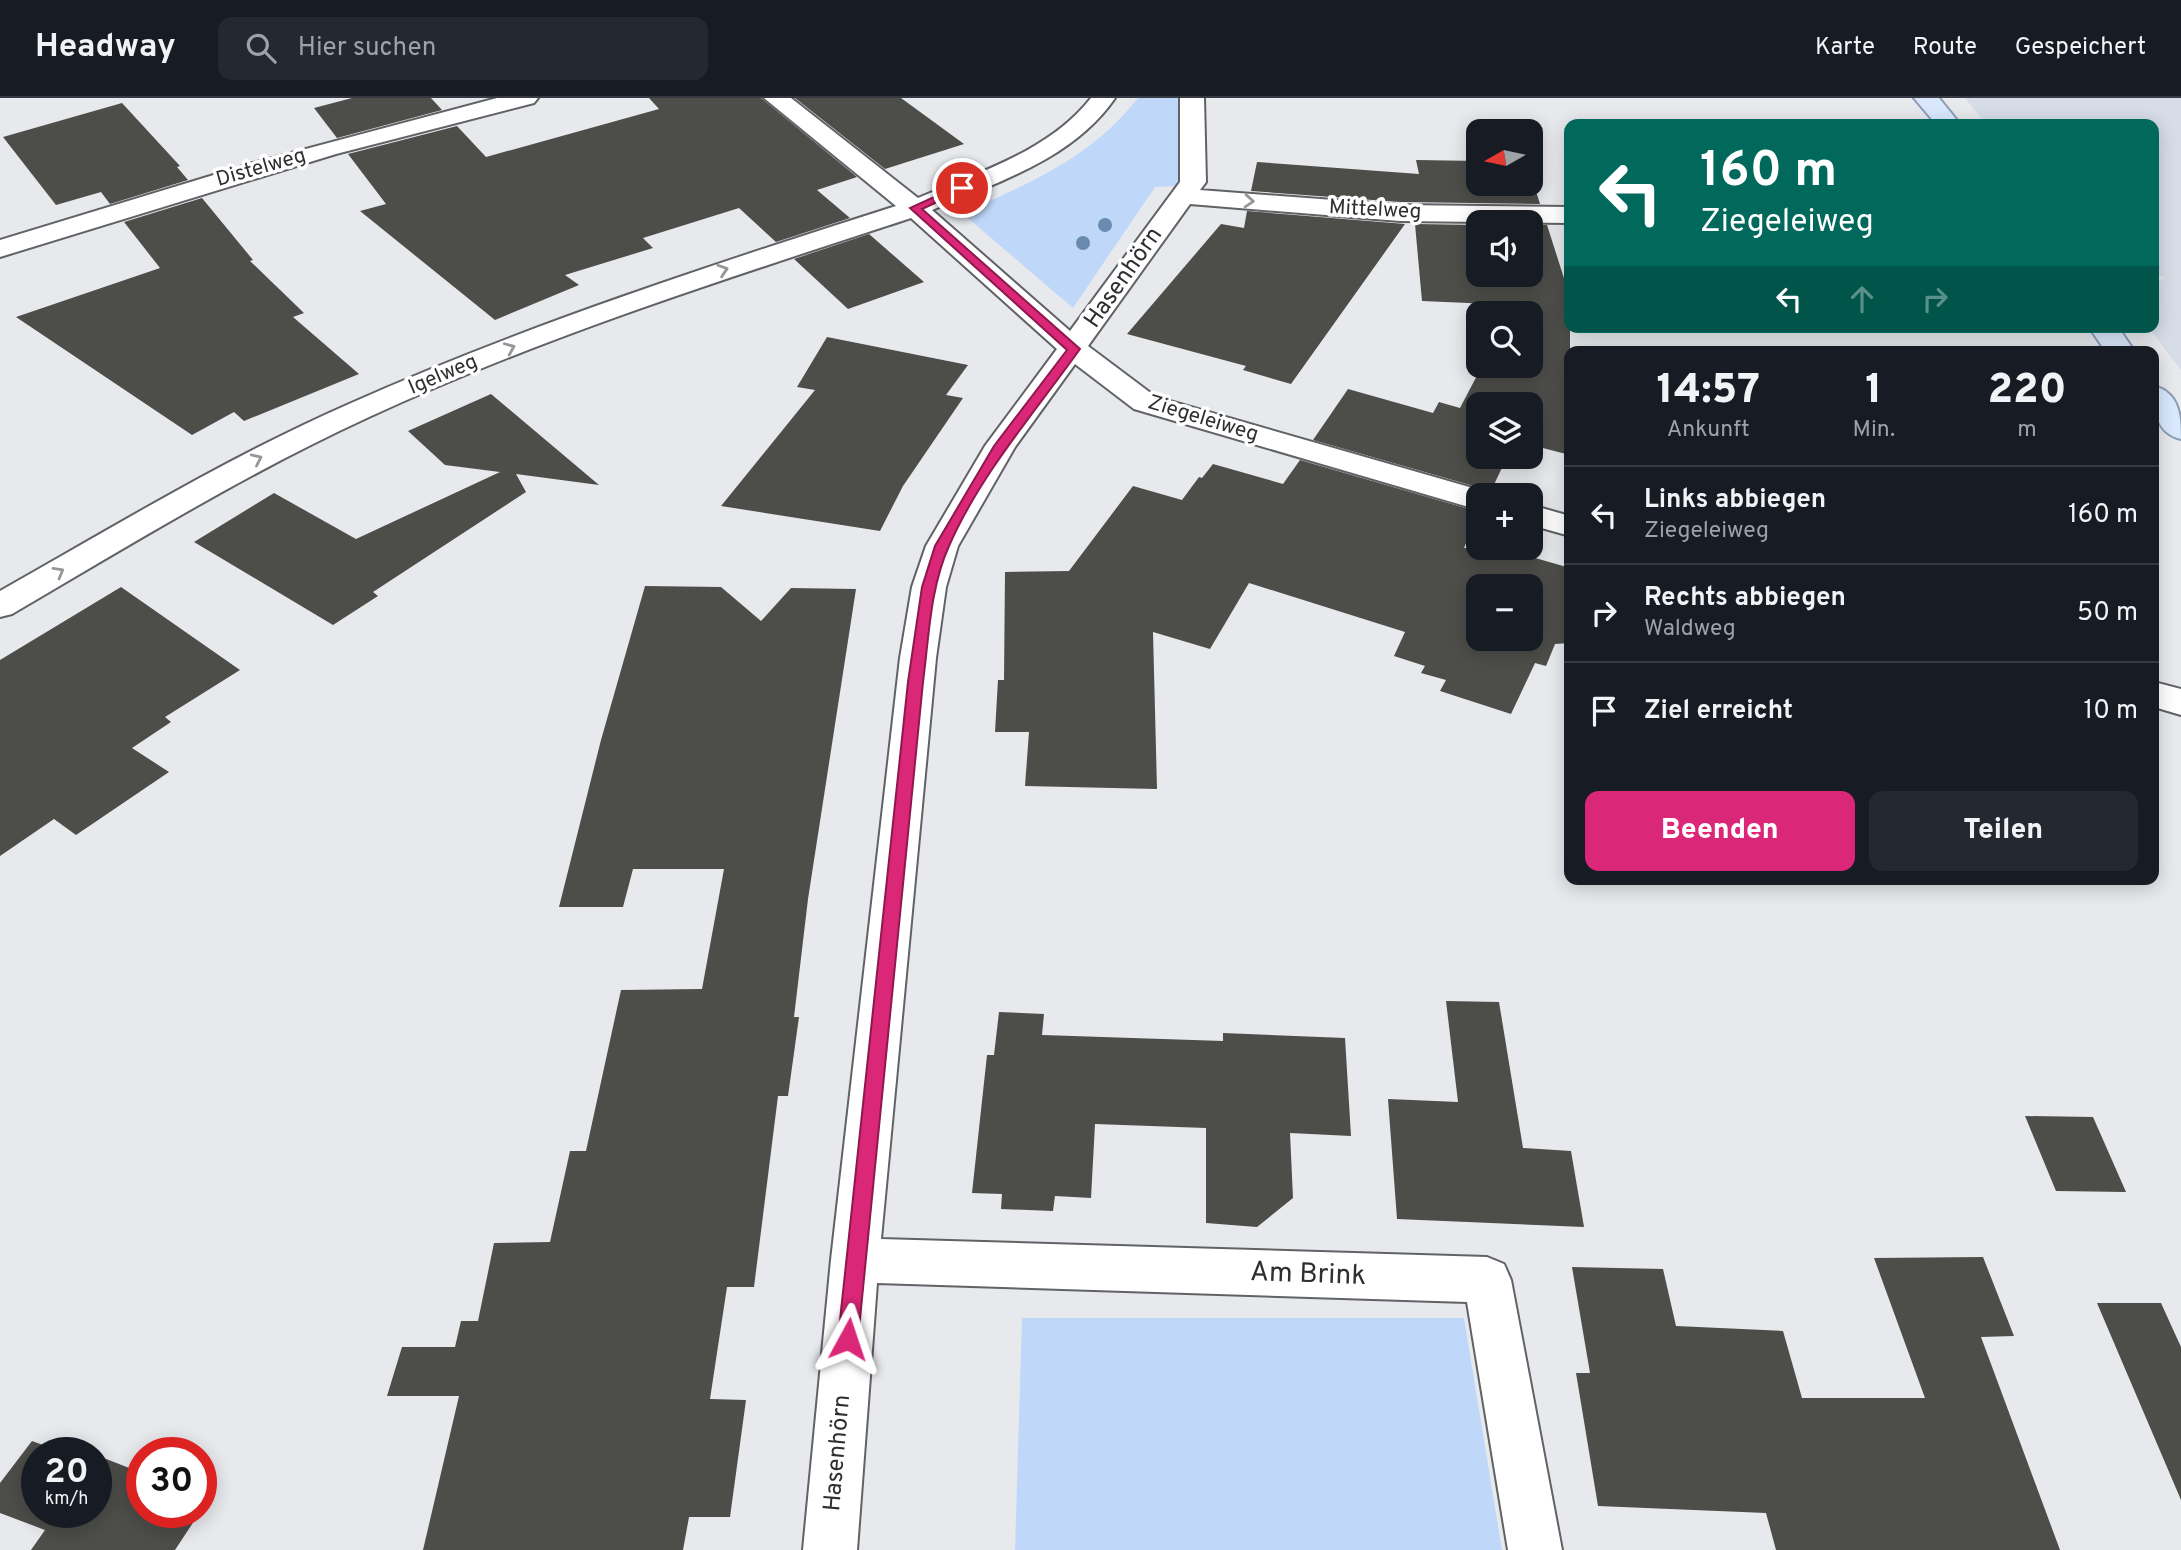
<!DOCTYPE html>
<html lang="de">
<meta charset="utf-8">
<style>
:root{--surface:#171b24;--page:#242831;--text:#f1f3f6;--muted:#9ea1a6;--line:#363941;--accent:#db2777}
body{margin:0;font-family:Overpass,sans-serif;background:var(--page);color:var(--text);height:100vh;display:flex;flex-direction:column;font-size:26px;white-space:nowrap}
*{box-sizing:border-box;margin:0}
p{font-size:23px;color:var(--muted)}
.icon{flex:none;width:38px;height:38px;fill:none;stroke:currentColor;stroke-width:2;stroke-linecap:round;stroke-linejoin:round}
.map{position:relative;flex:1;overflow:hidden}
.sheet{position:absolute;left:1564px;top:248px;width:595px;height:539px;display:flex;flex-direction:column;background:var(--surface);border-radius:14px;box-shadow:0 4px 18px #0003}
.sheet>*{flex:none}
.banner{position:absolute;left:1564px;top:21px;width:595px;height:214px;border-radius:14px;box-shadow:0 4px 18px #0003;background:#00695c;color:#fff;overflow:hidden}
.needle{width:46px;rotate:261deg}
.controls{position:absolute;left:1466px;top:21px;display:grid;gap:14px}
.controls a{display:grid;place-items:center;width:77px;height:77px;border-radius:14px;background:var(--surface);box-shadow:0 4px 18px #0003;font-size:35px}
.speed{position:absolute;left:21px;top:1339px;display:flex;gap:14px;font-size:35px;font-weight:700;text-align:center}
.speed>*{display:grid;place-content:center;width:91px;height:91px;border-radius:50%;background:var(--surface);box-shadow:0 4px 18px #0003;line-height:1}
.speed small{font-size:18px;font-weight:400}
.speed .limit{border:10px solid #d22;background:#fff;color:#111}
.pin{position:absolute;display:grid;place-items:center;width:60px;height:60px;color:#fff;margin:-30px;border:4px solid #fff;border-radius:50%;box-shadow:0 2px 7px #0007}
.me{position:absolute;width:77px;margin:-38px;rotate:5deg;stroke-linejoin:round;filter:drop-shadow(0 0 5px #0008)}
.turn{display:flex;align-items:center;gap:24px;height:147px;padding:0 21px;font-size:32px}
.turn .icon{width:91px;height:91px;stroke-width:2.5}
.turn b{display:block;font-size:49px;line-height:60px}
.lanes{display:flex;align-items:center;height:66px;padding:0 21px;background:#0003;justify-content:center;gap:35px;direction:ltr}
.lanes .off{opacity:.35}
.eta{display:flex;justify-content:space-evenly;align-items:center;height:119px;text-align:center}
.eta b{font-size:42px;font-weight:800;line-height:49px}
.cta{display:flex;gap:14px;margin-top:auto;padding:14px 21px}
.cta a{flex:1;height:80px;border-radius:14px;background:var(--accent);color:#fff;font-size:28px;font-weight:800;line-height:80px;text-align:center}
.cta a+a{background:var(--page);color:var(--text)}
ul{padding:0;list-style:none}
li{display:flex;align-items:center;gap:21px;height:98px;padding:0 21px;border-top:2px solid var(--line)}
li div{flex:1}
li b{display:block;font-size:26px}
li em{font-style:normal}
header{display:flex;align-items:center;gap:42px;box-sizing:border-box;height:98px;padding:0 35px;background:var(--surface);border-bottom:2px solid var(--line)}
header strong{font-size:33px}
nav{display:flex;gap:38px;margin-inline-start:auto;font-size:24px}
.search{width:490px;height:63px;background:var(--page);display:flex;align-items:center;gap:18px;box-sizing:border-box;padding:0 24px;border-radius:14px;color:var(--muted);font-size:26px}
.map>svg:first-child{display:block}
.built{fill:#d6dde7}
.green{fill:#bfd8fa}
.building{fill:#4d4d4a;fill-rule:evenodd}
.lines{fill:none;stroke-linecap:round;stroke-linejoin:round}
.minor-casing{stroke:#606265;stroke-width:4}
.major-casing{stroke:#8d9eb4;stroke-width:4}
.minor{fill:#fff;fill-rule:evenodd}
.major{fill:#d9e8fd;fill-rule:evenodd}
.tree{fill:#6b8aaf}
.oneway{stroke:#969798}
.route{fill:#db2777;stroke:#8e194d;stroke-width:2}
.labels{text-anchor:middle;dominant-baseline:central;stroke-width:7;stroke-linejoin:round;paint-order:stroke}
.far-street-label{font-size:21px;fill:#2e2f31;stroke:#fff}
.street-label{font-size:24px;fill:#2e2f31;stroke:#fff}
.near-street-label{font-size:28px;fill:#2e2f31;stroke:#fff}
</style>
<header>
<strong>Headway</strong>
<div class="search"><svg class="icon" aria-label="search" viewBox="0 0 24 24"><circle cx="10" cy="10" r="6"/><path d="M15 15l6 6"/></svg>Hier suchen</div>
<nav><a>Karte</a><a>Route</a><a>Gespeichert</a></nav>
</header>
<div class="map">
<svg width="2181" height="1452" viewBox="0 0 2181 1452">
<rect width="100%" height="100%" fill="#e7e9ed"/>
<!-- built -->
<path class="built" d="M1965 0H2181V272L2148 229H2154V187L2165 179 2154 176V26H1986Z"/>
<!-- green -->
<path class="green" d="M1138 0H1180L1179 88 1155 89 1073 210 963 116C1031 83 1089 62 1138 0Z
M1022 1220H1464L1502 1452H1015Z"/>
<!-- building -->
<path class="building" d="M352 0H431L442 12 337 40 314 10Z
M649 0H761L857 79 817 92 850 120 776 144 739 110 643 140 653 150 565 177 579 187 495 222 360 113 386 106 348 56 457 28 486 59 659 11Z
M795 0H901L964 46 885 71Z
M122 5 180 68 177 69 188 82 110 106 101 94 56 107 3 39Z
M1416 62 1479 63V86H1531V77L1540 106 1400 104 1251 93 1257 64 1419 76Z
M202 100 253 162 250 163 304 215 293 219 359 276 244 323 234 314 192 337 16 219 160 170 124 124Z
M1247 113 1405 126 1291 286 1243 272 1246 268 1127 236 1221 126 1244 130Z
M1415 126 1479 127V177H1531V127H1547L1570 199V357L1531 347V306H1479V359H1507L1491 393 1313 342 1348 291 1433 315 1439 304 1460 310 1482 268H1531V215H1509L1514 207 1422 203Z
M869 136 924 184 848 211 794 161Z
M827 239 968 267 946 297 963 300 903 388 880 433 721 408 815 292 797 289Z
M491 296 599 387 516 376 526 394 373 494 378 498 333 527 194 444 274 395 356 441 500 374 445 367 408 333Z
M1300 362 1479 414 1464 450H1500L1570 470V545L1555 546 1546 568 1535 565 1511 616 1440 593 1446 582 1421 575 1425 568 1394 558 1405 534 1249 485 1210 551 1153 534 1157 691 1025 688 1029 634H995L998 582H1004L1005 474 1069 473 1133 388 1182 402 1199 379 1202 380 1213 366 1283 386ZM1479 488H1531V541H1479Z
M645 488 721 489 761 523 791 490 856 491 808 801 794 919H799L788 998H778L754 1189H727L710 1301 746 1302 730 1419H689L683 1452H423L459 1298H387L402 1249H455L461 1223H478L494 1145 550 1144 570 1053H586L621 892 702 891 724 771H633L623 809H559L601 642Z
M121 489 240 572 165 619 171 624 132 650 169 674 76 737 54 721 0 758V562Z
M1446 903 1499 904 1523 1050 1571 1053 1584 1129 1397 1121 1388 1001 1458 1004Z
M999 914 1044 916 1042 937 1223 943V935L1345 940 1351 1038 1290 1035 1293 1100 1257 1129 1206 1125V1030L1095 1026 1091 1100 1055 1098 1053 1113 1001 1111 1002 1096 972 1095 987 957H994Z
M2025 1018 2093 1019 2126 1094 2056 1093Z
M1983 1159 2014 1238 1981 1239 2060 1452H1776L1766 1415 1598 1408 1576 1275H1590L1572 1169 1663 1171 1676 1228 1783 1233 1802 1300H1925L1874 1160Z
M2097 1205H2161L2181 1249V1402Z
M32 1343 62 1354H37V1414H96V1357L142 1375V1414H200L175 1452H31L45 1432 0 1415V1385Z"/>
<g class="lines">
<!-- minor casing -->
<g class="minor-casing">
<path id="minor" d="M497 0H538L534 5 336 56 0 159V142L253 65Z
M764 0H791L918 100C977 75 1050 53 1091 0H1115C1073 61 998 84 932 112L1070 233 1180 84V0H1204L1206 84 1200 92 1400 107 1570 109V125L1400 123 1190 106 1088 248 1156 299 1490 395 1492 397H1479V412L1134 311 1075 266 1015 349 958 448 946 489 936 560 881 1141 1487 1159 1504 1166 1511 1182 1562 1452H1508L1467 1204 877 1185 857 1452H803L831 1162 900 560 912 489 926 448 985 348 1057 251 911 120C728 180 544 238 369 319 245 376 130 447 12 516L0 519V493C115 428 228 359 349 306 527 227 711 167 896 108Z
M1531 407 1570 418V438L1531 427Z
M2154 584 2181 591V617L2154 609Z"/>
</g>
<!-- major casing -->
<g class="major-casing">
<path id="major" d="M1914 0H1939L1960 26H1936Z
M2089 229H2118L2135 254H2106Z
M2154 288C2180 295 2181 319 2181 341 2155 335 2154 311 2154 288Z"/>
</g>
<!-- minor -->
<use href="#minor" class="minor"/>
<!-- major -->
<use href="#major" class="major"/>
</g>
<!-- trees -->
<g class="tree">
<circle cx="1105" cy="127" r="7"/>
<circle cx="1083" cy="145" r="7"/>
</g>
<!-- one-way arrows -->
<defs><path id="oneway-chevron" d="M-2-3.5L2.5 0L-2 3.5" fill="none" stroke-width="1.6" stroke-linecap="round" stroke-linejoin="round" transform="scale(1.75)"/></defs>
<g class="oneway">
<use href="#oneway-chevron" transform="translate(1249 103) rotate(4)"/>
<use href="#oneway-chevron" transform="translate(723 172) rotate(-18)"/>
<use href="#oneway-chevron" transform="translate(510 250) rotate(-23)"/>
<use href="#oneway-chevron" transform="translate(257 361) rotate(-25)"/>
<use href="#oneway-chevron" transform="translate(59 474) rotate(-30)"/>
</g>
<!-- route -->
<path class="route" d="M958 88 967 90 922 111 1080 251C1035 314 980 377 949 448 930 490 929 539 923 584L858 1241 855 1248 848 1251 841 1248 838 1241 908 584 922 489 935 448 994 348 1067 252 910 110Z"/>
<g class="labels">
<!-- far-street labels -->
<g class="far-street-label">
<text transform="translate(261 70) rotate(-16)">Distelweg</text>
<text transform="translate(1375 112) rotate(3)">Mittelweg</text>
<text transform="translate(443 277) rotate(-23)">Igelweg</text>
<text transform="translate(1203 321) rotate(17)">Ziegeleiweg</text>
</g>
<!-- street labels -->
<g class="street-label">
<text transform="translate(1124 180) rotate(-55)">Hasenhörn</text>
<text transform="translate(838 1355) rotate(-85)">Hasenhörn</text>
</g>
<!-- near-street labels -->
<g class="near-street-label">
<text transform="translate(1308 1177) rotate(2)">Am Brink</text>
</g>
</g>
</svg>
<div class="controls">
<a><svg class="needle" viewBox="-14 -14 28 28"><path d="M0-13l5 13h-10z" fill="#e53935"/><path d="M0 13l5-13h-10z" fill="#9ea1a6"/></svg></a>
<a><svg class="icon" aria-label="sound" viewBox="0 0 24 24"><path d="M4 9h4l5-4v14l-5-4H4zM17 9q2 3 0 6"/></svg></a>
<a><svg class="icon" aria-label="search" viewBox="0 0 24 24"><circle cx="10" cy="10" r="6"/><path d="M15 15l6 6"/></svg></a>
<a><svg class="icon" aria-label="layers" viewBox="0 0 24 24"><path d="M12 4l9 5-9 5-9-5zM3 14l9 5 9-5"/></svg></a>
<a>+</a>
<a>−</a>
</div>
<div class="speed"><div>20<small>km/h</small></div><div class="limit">30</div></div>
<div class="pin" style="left:962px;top:90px;background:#d93025"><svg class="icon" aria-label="arrive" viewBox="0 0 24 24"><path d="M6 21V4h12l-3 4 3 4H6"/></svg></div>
<svg class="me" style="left:848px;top:1241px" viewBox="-20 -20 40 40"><path d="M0-17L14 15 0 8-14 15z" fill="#db2777" stroke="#fff" stroke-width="4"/></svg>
<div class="banner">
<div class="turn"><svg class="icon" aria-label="left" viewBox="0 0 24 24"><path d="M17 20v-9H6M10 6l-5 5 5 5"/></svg><div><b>160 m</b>Ziegeleiweg</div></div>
<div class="lanes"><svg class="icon" aria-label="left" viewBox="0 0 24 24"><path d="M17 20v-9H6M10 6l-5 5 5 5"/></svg><svg class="icon off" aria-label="ahead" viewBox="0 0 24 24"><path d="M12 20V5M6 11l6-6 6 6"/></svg><svg class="icon off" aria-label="right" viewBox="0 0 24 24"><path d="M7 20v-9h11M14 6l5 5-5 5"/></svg></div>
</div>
<section class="sheet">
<div class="eta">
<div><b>14:57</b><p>Ankunft</p></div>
<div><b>1</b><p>Min.</p></div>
<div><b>220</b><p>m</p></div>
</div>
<ul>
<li><svg class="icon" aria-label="left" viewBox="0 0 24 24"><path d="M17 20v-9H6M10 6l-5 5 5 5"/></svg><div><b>Links abbiegen</b><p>Ziegeleiweg</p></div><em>160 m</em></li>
<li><svg class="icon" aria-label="right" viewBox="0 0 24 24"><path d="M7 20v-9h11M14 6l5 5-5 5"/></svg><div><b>Rechts abbiegen</b><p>Waldweg</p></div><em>50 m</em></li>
<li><svg class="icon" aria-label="arrive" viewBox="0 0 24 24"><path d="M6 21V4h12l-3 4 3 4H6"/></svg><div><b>Ziel erreicht</b></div><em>10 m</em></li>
</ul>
<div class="cta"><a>Beenden</a><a>Teilen</a></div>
</section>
</div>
